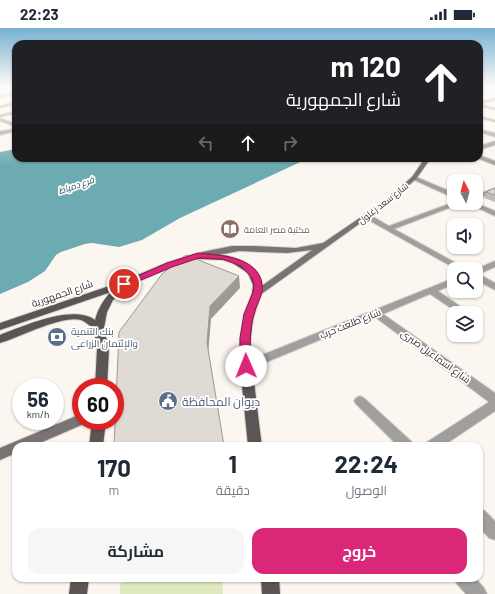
<!DOCTYPE html>
<html lang="ar">
<meta charset="utf-8">
<style>
:root{--surface:#fff;--page:#f6f6f7;--text:#1f2937;--muted:#747a83;--accent:#db2777}
body{margin:0;font-family:Barlow,Cairo,sans-serif;background:var(--page);color:var(--text);direction:rtl;height:100vh;display:flex;flex-direction:column;font-size:15px;white-space:nowrap}
*{box-sizing:border-box;margin:0}
p{font-size:13px;color:var(--muted)}
.icon{flex:none;width:22px;height:22px;fill:none;stroke:currentColor;stroke-width:2;stroke-linecap:round;stroke-linejoin:round}
.map{position:relative;flex:1;overflow:hidden;direction:ltr}
.drawer{position:absolute;left:12px;top:414px;width:471px;height:140px;display:flex;flex-direction:column;background:var(--surface);border-radius:12px;box-shadow:0 1px 3px #0004;direction:rtl}
.drawer>*{flex:none}
.guide{position:absolute;left:12px;top:12px;width:471px;height:122px;border-radius:12px;box-shadow:0 1px 3px #0004;direction:rtl;background:#202124;color:#fff;overflow:hidden}
.needle{width:26px;rotate:354deg}
.controls{position:absolute;left:447px;top:146px;display:grid;gap:8px}
.controls a{display:grid;place-items:center;width:36px;height:36px;border-radius:8px;background:var(--surface);box-shadow:0 1px 3px #0004;font-size:20px}
.speed{position:absolute;left:12px;top:350px;display:flex;gap:8px;font-size:20px;font-weight:700;text-align:center}
.speed>*{display:grid;place-content:center;width:52px;height:52px;border-radius:50%;background:var(--surface);box-shadow:0 1px 3px #0004;line-height:1}
.speed small{font-size:10px;font-weight:400}
.speed .limit{border:6px solid #d22;background:#fff;color:#111}
.pin{position:absolute;display:grid;place-items:center;width:34px;height:34px;color:#fff;margin:-17px;border:2px solid #fff;border-radius:50%;box-shadow:0 1px 4px #0007}
.me{position:absolute;width:44px;margin:-22px;rotate:359deg;stroke-linejoin:round;filter:drop-shadow(0 0 3px #0008)}
.turn{display:flex;align-items:center;gap:14px;height:84px;padding:0 16px;font-size:18px}
.turn .icon{width:52px;height:52px;stroke-width:2.5}
.turn b{display:block;font-size:28px;line-height:34px}
.lanes{display:flex;align-items:center;height:38px;padding:0 16px;background:#0003;justify-content:center;gap:20px;direction:ltr}
.lanes .off{opacity:.35}
.eta{display:flex;justify-content:space-evenly;align-items:center;height:68px;text-align:center}
.eta b{font-size:24px;font-weight:700;line-height:28px}
.button{display:flex;gap:8px;margin-top:auto;padding:8px 16px}
.button a{flex:1;height:46px;border-radius:12px;background:var(--accent);color:#fff;font-size:16px;font-weight:700;line-height:46px;text-align:center}
.button a+a{background:var(--page);color:var(--text)}
.status{display:flex;justify-content:space-between;align-items:center;height:28px;padding:0 20px;background:var(--surface);direction:ltr}
.status svg{height:11px;fill:currentColor}
.map>svg:first-child{display:block}
.green{fill:#dee9bd}
.water{fill:#6cabb1}
.lines{fill:none;stroke-linecap:round;stroke-linejoin:round}
.minor-casing{stroke:#d8d3cd;stroke-width:2}
.tertiary-casing{stroke:#d8d3cd;stroke-width:2}
.secondary-casing{stroke:#d8d3cd;stroke-width:2}
.primary-casing{stroke:#d8d3cd;stroke-width:2}
.minor{fill:#a19e9e;fill-rule:evenodd}
.tertiary{fill:#a19e9e;fill-rule:evenodd}
.secondary{fill:#797373;fill-rule:evenodd}
.primary{fill:#5c5555;fill-rule:evenodd}
.wall{fill:#c1bbb7}
.shaded-wall{fill:#9d9995}
.building{fill:#e0dad5;stroke:#9d9995}
.route{fill:#db2777;stroke:#8e194d}
.labels{text-anchor:middle;dominant-baseline:central;stroke-width:3.5;stroke-linejoin:round;paint-order:stroke}
.far-water-label{font-size:9px;font-style:italic;fill:#22595d;stroke:#fff}
.far-street-label{font-size:9px;fill:#34312f;stroke:#fff}
.far-education-label{font-size:9px;fill:#785e54;stroke:#fff;text-anchor:start}
.street-label{font-size:10px;fill:#34312f;stroke:#fff}
.service-label{font-size:10px;fill:#4e5e75;stroke:#fff;text-anchor:start}
.near-service-label{font-size:12px;fill:#4e5e75;stroke:#fff;text-anchor:start}
</style>
<div class="status"><b>22:23</b><svg viewBox="0 0 49 12"><path d="M0 12V9h3v3zM5 12V6h3v6zM10 12V3h3v9zM15 12V0h3v12zM26 1h20v11H26zM47 4h2v5h-2z"/></svg></div>
<div class="map">
<svg width="495" height="566" viewBox="0 0 495 566">
<rect width="100%" height="100%" fill="#fcf6f0"/>
<!-- green -->
<path class="green" d="M155 550H222L223 566H120V555Z"/>
<!-- water -->
<path class="water" d="M16 121V130H309L180 190 142 212 119 219 92 215 85 216 61 224 56 227 45 243 28 254 0 266V124Z"/>
<g class="lines">
<!-- minor casing -->
<g class="minor-casing">
<path id="minor" d="M16 64V66L0 70V68Z
M495 70V72L480 76 495 80V82L479 78V74Z
M16 74V76L0 80V78Z
M16 83V85L0 89V87Z
M479 88 495 92V94L479 90Z
M0 90 16 96V99L0 93Z
M479 101 495 105V109L479 104Z
M495 113V117L479 122V118Z
M479 127 495 133V137L477 130H479Z
M412 149H416L454 165V170L412 151Z
M495 160V164L476 171V167Z
M454 174 462 175 394 201 467 241H456L363 189 364 187H370L389 198Z
M467 175H476L495 183V188Z
M495 233V239L479 246 495 255V262L476 252V241Z
M454 250V256L438 263 470 285H458L430 266 383 286 495 365V383L443 418H425L427 414 489 374 375 289 250 341H242L240 338 242 335Z
M360 368 364 370 412 414 414 418H398L356 376 354 373 356 370Z
M479 480 485 483 495 493V512L489 510 479 499Z
M454 550H475L484 560 487 566H466L457 556Z"/>
</g>
<!-- tertiary casing -->
<g class="tertiary-casing">
<path id="tertiary" d="M16 101V103L0 107V103Z"/>
</g>
<!-- secondary casing -->
<g class="secondary-casing">
<path id="secondary" d="M425 130H431L416 151 387 176 260 267 257 268 252 265 312 222 287 225 239 223 198 231 194 228 202 224 232 218H253L296 220 323 215 383 174 412 149Z
M81 386V393H86V395L33 418H16V425L0 432V420Z"/>
</g>
<!-- primary casing -->
<g class="primary-casing">
<path id="primary" d="M198 225C220 226 249 227 260 250 266 261 258 273 255 285 252 292 252 301 251 309 249 323 252 340 254 354 257 376 259 397 262 418H248L240 338V311L244 286 252 265 253 257 248 245 231 234 223 232 199 231 172 239 125 259 113 272 107 284 104 300 109 321 107 359H95L97 321 94 301C90 298 86 294 81 292 61 287 21 309 0 315V307C24 298 72 276 95 292 98 281 103 272 111 264L0 302V295L121 254 166 235Z
M92 393H106L103 418H89Z
M71 550H89L87 566H69Z
M261 550H279L280 566H262Z"/>
</g>
<!-- minor -->
<use href="#minor" class="minor"/>
<!-- tertiary -->
<use href="#tertiary" class="tertiary"/>
<!-- secondary -->
<use href="#secondary" class="secondary"/>
<!-- primary -->
<use href="#primary" class="primary"/>
</g>
<!-- wall -->
<path class="wall" d="M495 160V174L484 170 486 164Z"/>
<!-- shaded-wall -->
<path class="shaded-wall" d="M239 248 240 260 211 291 208 328 207 315 210 278Z"/>
<!-- building -->
<path class="building" d="M495 160V167L486 164Z
M186 227 239 248 210 278 207 315 224 418H114L119 304 162 246Z"/>
<!-- sky -->
<linearGradient id="sky" x2="0" y2="1"><stop stop-color="#76b0d2"/><stop offset="0.42" stop-color="#fefbf8"/><stop offset="1" stop-color="#fefbf8" stop-opacity="0"/></linearGradient>
<rect width="495" height="139" fill="url(#sky)"/>
<!-- route -->
<path class="route" d="M198 225C219 227 259 229 262 256 264 267 256 276 254 286 249 303 250 321 251 338L249 341H242L240 338V310L244 286 253 265 254 257 252 250 241 238 222 231 199 230 172 239 127 258 124 259 120 256 167 235Z"/>
<!-- icons -->
<defs>
<g id="library-disc" transform="scale(1)"><circle r="9.5" fill="#8d6e63" stroke="#fff"/><path d="M-6-4Q-3-5.5-.7-3.5V5Q-3 3-6 4ZM6-4Q3-5.5 .7-3.5V5Q3 3 6 4Z" fill="#fff"/></g>
<g id="bank-disc" transform="scale(1)"><circle r="9.5" fill="#5c6f8a" stroke="#fff"/><path d="M-6-4H6V4H-6ZM0-2.3a2.3 2.3 0 1 0 0 4.6a2.3 2.3 0 1 0 0-4.6Z" fill="#fff"/></g>
<g id="civic-disc" transform="scale(1)"><circle r="9.5" fill="#5c6f8a" stroke="#fff"/><path d="M-.6-6.5H3V-4.5H.6V-3L4-1V1h2V6H-6V1h2V-1L-.6-3ZM-1.2 2.5V6h2.4V2.5Z" fill="#fff"/></g>
</defs>
<g fill-rule="evenodd">
<use href="#library-disc" x="230" y="201"/>
<use href="#bank-disc" x="57" y="309"/>
<use href="#civic-disc" x="168" y="373"/>
</g>
<g class="labels">
<!-- far-water labels -->
<g class="far-water-label">
<text transform="translate(76 157) rotate(-19)">فرع دمياط</text>
</g>
<!-- far-street labels -->
<g class="far-street-label">
<text transform="translate(383 175) rotate(-38)">شارع سعد زغلول</text>
</g>
<!-- far-education labels -->
<g class="far-education-label">
<text x="244" y="201">مكتبة مصر العامة</text>
</g>
<!-- street labels -->
<g class="street-label">
<text transform="translate(62 265) rotate(-19)">شارع الجمهورية</text>
<text transform="translate(350 295) rotate(-22)">شارع طلعت حرب</text>
<text transform="translate(436 328) rotate(36)">شارع اسماعيل صبرى</text>
</g>
<!-- service labels -->
<g class="service-label">
<text x="71" y="303">بنك التنمية<tspan x="71" dy="12">والإئتمان الزراعى</tspan></text>
</g>
<!-- near-service labels -->
<g class="near-service-label">
<text x="182" y="373">ديوان المحافظة</text>
</g>
</g>
</svg>
<div class="controls">
<a><svg class="needle" viewBox="-14 -14 28 28"><path d="M0-13l5 13h-10z" fill="#e53935"/><path d="M0 13l5-13h-10z" fill="#747a83"/></svg></a>
<a><svg class="icon" aria-label="sound" viewBox="0 0 24 24"><path d="M4 9h4l5-4v14l-5-4H4zM17 9q2 3 0 6"/></svg></a>
<a><svg class="icon" aria-label="search" viewBox="0 0 24 24"><circle cx="10" cy="10" r="6"/><path d="M15 15l6 6"/></svg></a>
<a><svg class="icon" aria-label="layers" viewBox="0 0 24 24"><path d="M12 4l9 5-9 5-9-5zM3 14l9 5 9-5"/></svg></a>
</div>
<div class="speed"><div>56<small>km/h</small></div><div class="limit">60</div></div>
<div class="pin" style="left:124px;top:256px;background:#d93025"><svg class="icon" aria-label="arrive" viewBox="0 0 24 24"><path d="M6 21V4h12l-3 4 3 4H6"/></svg></div>
<svg class="me" style="left:246px;top:338px" viewBox="-20 -20 40 40"><circle r="19" fill="#fff"/><path d="M0-13L10 11 0 6-10 11z" fill="#db2777"/></svg>
<div class="guide">
<div class="turn"><svg class="icon" aria-label="ahead" viewBox="0 0 24 24"><path d="M12 20V5M6 11l6-6 6 6"/></svg><div><b>120 m</b>شارع الجمهورية</div></div>
<div class="lanes"><svg class="icon off" aria-label="left" viewBox="0 0 24 24"><path d="M17 20v-9H6M10 6l-5 5 5 5"/></svg><svg class="icon" aria-label="ahead" viewBox="0 0 24 24"><path d="M12 20V5M6 11l6-6 6 6"/></svg><svg class="icon off" aria-label="right" viewBox="0 0 24 24"><path d="M7 20v-9h11M14 6l5 5-5 5"/></svg></div>
</div>
<section class="drawer">
<div class="eta">
<div><b>22:24</b><p>الوصول</p></div>
<div><b>1</b><p>دقيقة</p></div>
<div><b>170</b><p>m</p></div>
</div>
<div class="button"><a>خروج</a><a>مشاركة</a></div>
</section>
</div>
